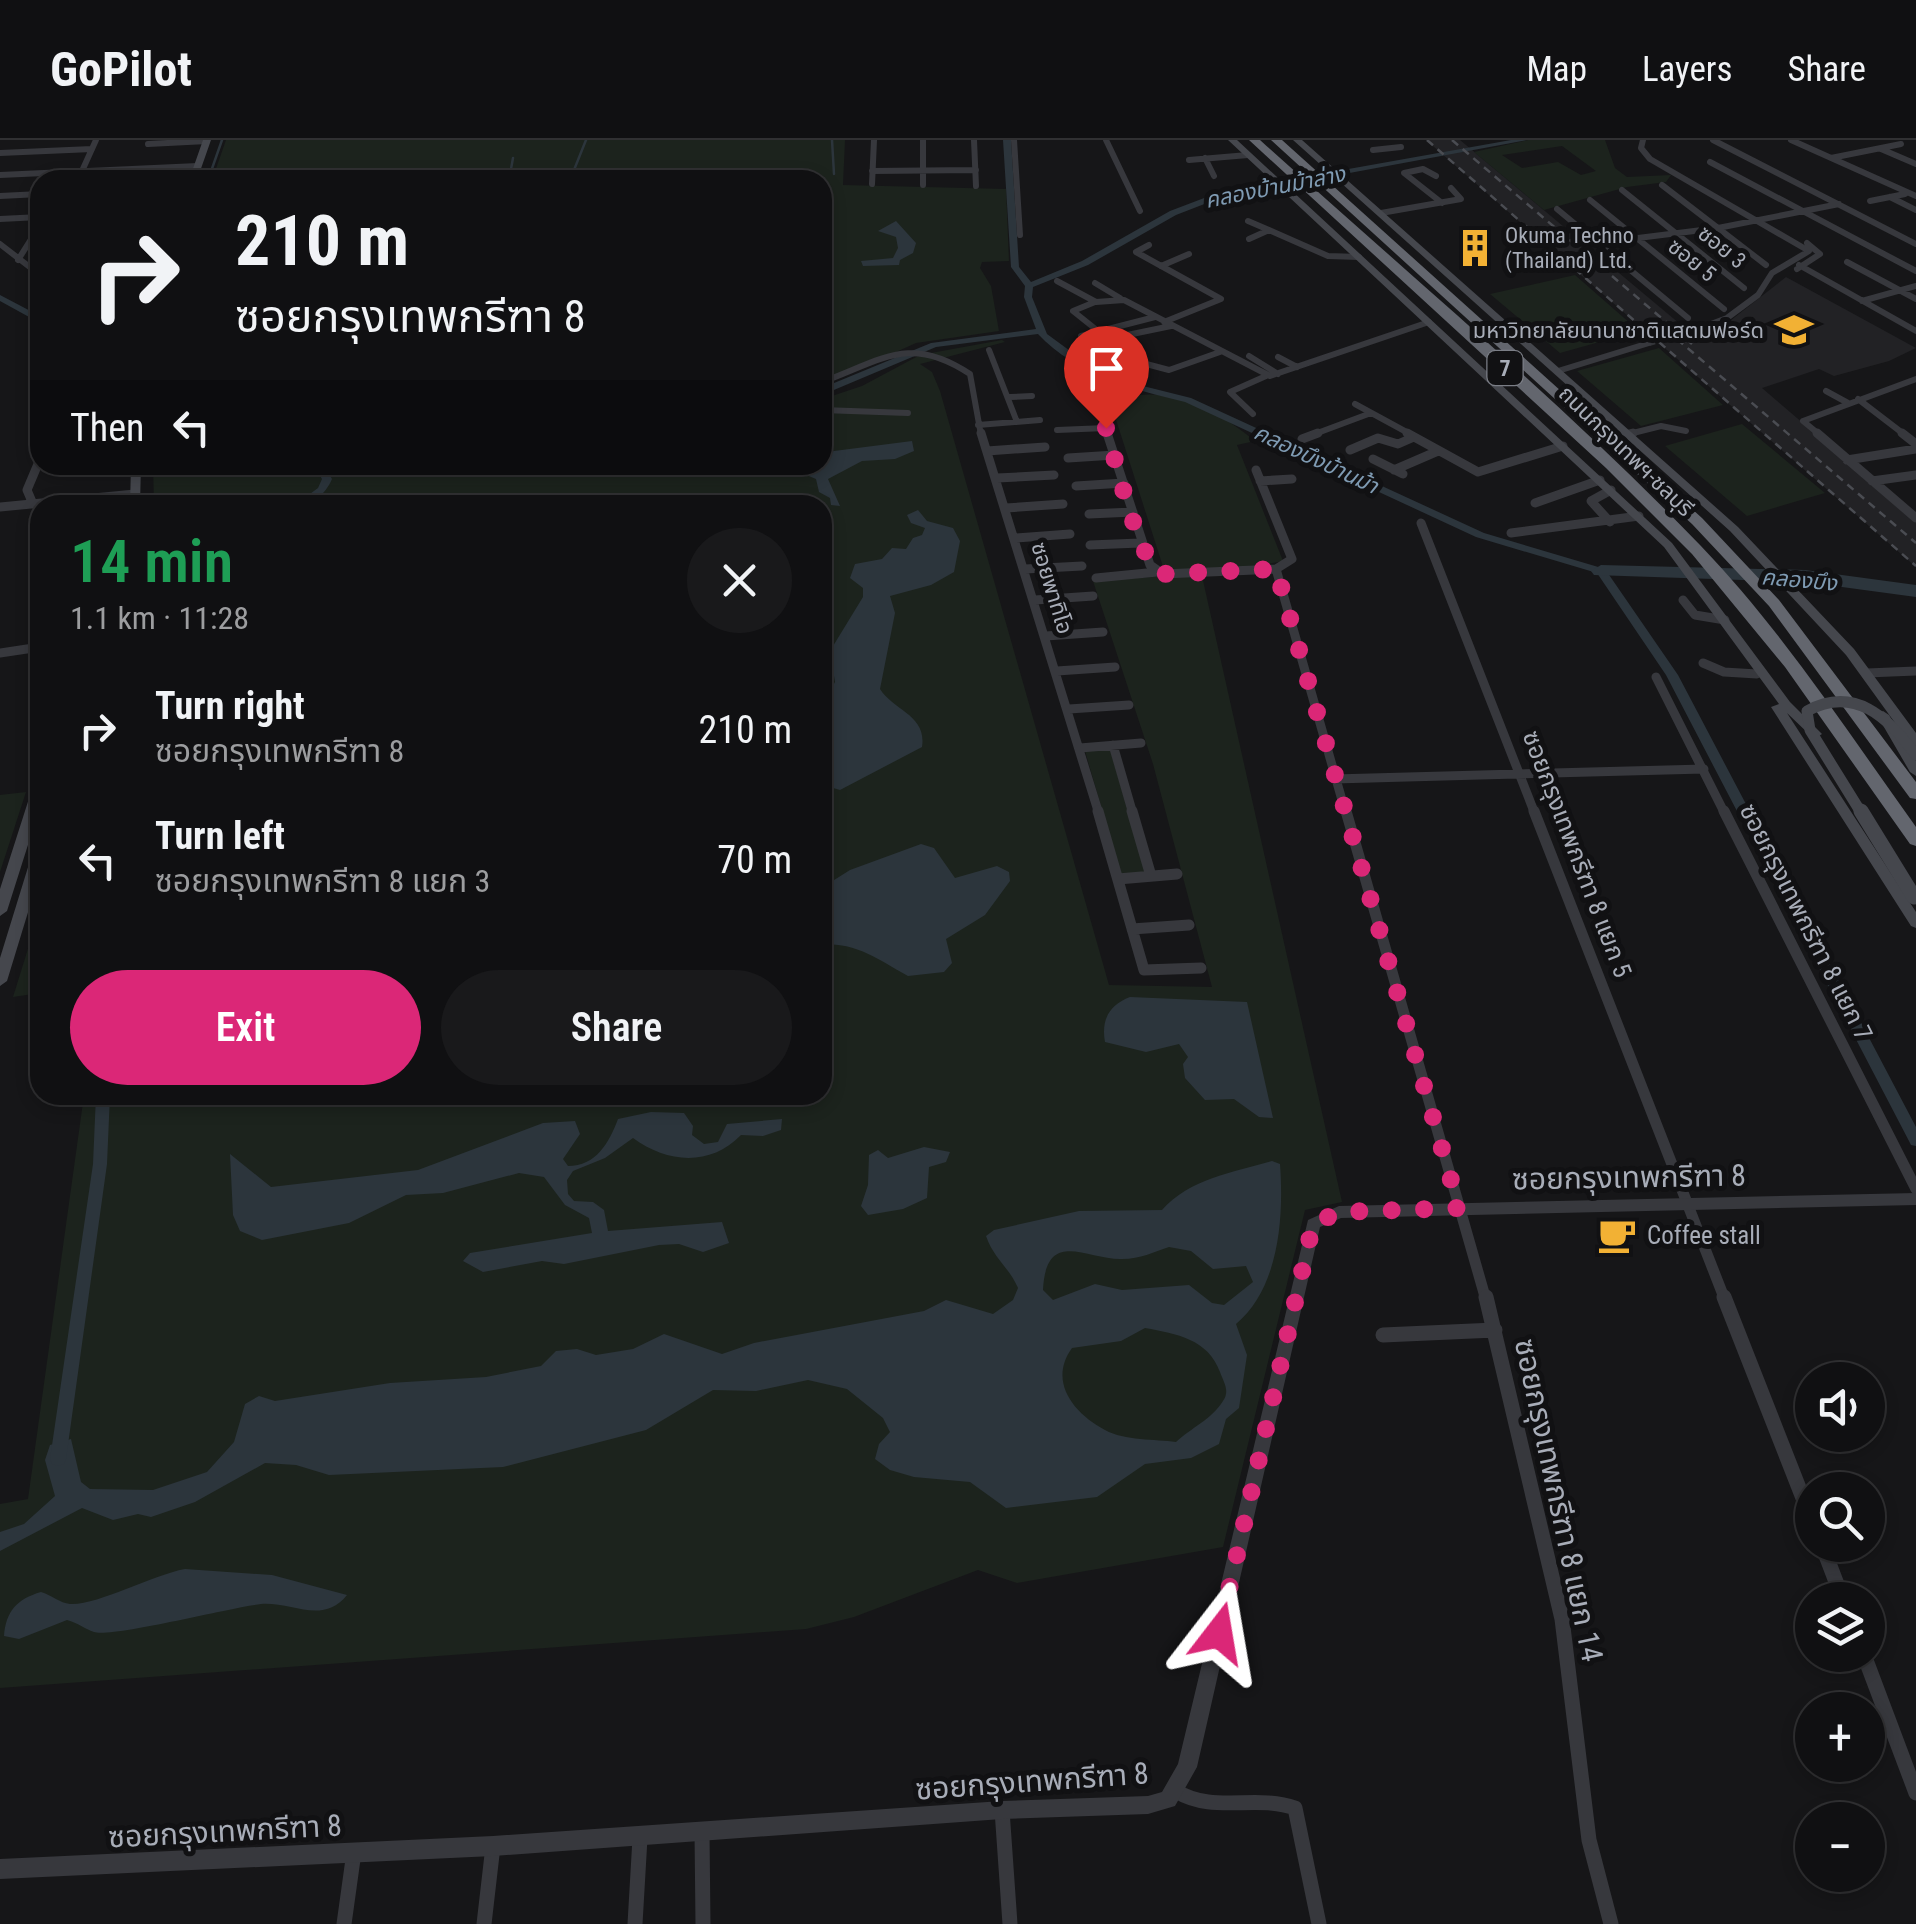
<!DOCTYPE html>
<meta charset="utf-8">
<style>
:root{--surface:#101012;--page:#19191b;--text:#f1f3f6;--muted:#9c9d9f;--line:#303032;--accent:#db2777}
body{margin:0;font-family:"Roboto Condensed","Noto Sans Thai",sans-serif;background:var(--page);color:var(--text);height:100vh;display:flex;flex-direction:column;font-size:38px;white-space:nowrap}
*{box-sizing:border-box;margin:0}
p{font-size:32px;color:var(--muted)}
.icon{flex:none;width:55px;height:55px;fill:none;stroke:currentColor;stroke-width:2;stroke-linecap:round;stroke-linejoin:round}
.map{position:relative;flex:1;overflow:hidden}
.sheet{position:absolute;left:30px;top:355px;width:802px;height:610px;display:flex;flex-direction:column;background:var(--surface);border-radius:30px;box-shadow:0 5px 15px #0003,0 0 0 2px var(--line)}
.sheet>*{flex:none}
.top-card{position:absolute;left:30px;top:30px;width:802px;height:305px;border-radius:30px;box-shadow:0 5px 15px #0003,0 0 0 2px var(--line);background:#101012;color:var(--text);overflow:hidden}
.buttons{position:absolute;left:1795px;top:1222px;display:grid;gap:20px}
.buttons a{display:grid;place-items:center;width:90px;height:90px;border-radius:50%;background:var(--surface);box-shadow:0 5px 15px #0003,0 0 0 2px var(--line);font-size:50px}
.pin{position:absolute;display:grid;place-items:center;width:85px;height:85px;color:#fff;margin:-102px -42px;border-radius:50% 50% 50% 0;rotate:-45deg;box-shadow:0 0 10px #0007}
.pin .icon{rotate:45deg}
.me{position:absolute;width:110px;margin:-55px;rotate:14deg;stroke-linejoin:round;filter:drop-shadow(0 0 8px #0008)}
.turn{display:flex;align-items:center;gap:35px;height:210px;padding:0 40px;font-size:45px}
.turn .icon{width:130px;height:130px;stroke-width:2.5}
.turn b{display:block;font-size:70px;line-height:85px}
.then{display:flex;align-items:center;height:95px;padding:0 40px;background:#0003;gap:20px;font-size:38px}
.round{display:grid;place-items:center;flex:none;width:105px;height:105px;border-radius:52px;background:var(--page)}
.overview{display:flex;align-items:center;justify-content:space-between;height:170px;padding:0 40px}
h1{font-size:60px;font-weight:600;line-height:75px;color:#1e9e55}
.cta{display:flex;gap:20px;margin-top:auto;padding:20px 40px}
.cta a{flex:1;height:115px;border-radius:60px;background:var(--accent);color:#fff;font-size:40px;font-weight:600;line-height:115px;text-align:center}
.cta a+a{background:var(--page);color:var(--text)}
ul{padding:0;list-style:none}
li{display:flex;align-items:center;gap:30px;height:130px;padding:0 40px}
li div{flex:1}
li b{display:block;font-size:38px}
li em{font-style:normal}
header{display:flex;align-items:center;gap:60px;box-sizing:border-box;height:140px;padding:0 50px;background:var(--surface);border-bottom:2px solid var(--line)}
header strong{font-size:48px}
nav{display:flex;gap:55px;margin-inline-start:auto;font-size:35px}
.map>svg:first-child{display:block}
.built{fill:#222225}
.green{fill:#1c231d;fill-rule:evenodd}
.water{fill:#2c353c;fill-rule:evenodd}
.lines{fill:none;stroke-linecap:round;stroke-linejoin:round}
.stream{stroke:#2c353c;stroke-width:2.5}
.canal{fill:#2c353c;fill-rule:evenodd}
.river{fill:#2c353c;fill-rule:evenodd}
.minor-tunnel{stroke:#333438;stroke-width:6;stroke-dasharray:6 4;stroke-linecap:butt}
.minor-far3{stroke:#37383d;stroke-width:6}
.minor-far2{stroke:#37383d;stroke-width:9}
.minor-far1{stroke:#37383d;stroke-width:11}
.minor{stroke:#37383d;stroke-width:15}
.tertiary{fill:#37383d;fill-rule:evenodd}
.secondary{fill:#45474d;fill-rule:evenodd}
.motorway{fill:#63666e;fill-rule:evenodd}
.rail{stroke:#4a4c52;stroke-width:2.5;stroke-dasharray:8 6;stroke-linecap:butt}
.secondary-bridge-far1{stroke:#45474d;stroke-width:11}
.secondary-bridge{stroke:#45474d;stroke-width:15}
.route{stroke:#db2777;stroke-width:18;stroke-dasharray:0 32.4}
.labels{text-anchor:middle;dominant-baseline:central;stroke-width:10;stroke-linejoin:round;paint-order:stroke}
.far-water-label{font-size:22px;font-style:italic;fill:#7f9bb3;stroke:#111113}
.far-poi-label{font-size:22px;fill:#a8adb8;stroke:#111113;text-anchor:start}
.far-street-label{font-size:22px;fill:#a8adb8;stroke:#111113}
.shield{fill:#111113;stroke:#7b7e86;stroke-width:2.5}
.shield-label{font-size:22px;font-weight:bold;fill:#a8adb8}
.street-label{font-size:25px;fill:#a8adb8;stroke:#111113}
.poi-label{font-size:25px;fill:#a8adb8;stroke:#111113;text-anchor:start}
.near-street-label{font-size:30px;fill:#a8adb8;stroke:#111113}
</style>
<header>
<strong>GoPilot</strong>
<nav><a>Map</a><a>Layers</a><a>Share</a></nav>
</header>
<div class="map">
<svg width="1916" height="1784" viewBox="0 0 1916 1784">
<rect width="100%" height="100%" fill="#161618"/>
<!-- built -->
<path class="built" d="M1426 0H1460L1692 194 1730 181 1786 137 1916 208 1889 221 1834 236 1819 229 1762 248 1916 380V427Z"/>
<!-- green -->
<path class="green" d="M226 0H845L843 45 1006 49 1009 121 982 122 980 128 991 146 999 191 916 203 823 245 822 40H212Z
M1528 0H1605L1615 28 1627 37 1671 35 1666 42 1627 47 1544 70 1474 12ZM1562 6 1596 31 1581 35 1558 22 1522 28 1502 15Z
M1575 135 1639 191 1560 213 1490 154Z
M1002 200 1005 202 920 224 932 232 940 251 1109 845 1212 847 1153 624 1093 441 1166 436 1111 264C1158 238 1218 270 1255 301L1237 305 1283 421 1202 436 1342 1062 1305 1070 1223 1407 1017 1443 978 1430 854 1477 806 1489 0 1548V1364L28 1359 84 955H822V365H154L153 325H822L823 259 862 246 920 215Z
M1659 208 1723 265 1641 286 1577 231Z
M1742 284 1825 353 1747 376 1665 306Z
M1110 609 1146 734 1121 735 1085 611Z
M26 652 0 732V655Z
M40 770V853L13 857Z"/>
<!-- water -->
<path class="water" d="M896 81 916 103 913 113 900 120 899 125 863 126 861 121 893 118 898 108 896 97 878 91Z
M912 301 914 311 895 319 862 321 828 339 840 366 831 365 830 358 819 352 816 339 787 327 754 330 736 325H822L823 314 834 311Z
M918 370 927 381 953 388 960 401 954 432 931 445 890 456 895 473 880 549C894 571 927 575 922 607L840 650 823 645V581L829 574 823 564 835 542 830 511 863 457V448L850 438 855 424 882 419 892 408 906 409 913 398 922 395 925 388 911 383 907 375Z
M921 704 934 708 955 738 997 726 1009 732 1010 741 985 775 946 799 952 823 944 832 908 836C877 819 860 804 823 804V747L850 730Z
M1130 857 1247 862 1273 978 1259 977 1234 959 1205 960 1185 938 1183 924 1188 917 1179 904 1146 912 1105 902C1101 880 1109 865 1130 857Z
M651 972 684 973 693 986 692 995 704 1004 718 1002 727 984 782 979 781 990 763 996 741 995C710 1027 667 1023 633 998L605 1018 573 1031 567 1040 568 1054 574 1061 593 1062 604 1070 608 1091 722 1082 729 1103 703 1112 679 1104 659 1105 564 1124 542 1121 483 1132 463 1121 470 1113 592 1093 589 1078 565 1065 544 1037 519 1033 443 1053 406 1055 349 1083 262 1100 240 1091 233 1075 230 1014 271 1047 418 1030 543 983 575 981 580 994 563 1019 568 1026C596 1026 609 1003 618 979Z
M924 1007 950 1012 946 1022 929 1027 927 1058 903 1069 868 1075 861 1066 868 1045 869 1015 878 1010 888 1018Z
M1272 1021 1280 1024C1284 1078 1279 1148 1236 1184L1247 1215 1239 1268 1226 1279 1219 1304 1191 1318 1145 1324 1097 1357 1006 1368 970 1342 914 1337 890 1330 875 1319 879 1304 890 1292 883 1278 847 1249 808 1240 756 1251 713 1250 646 1290 503 1327 329 1335 296 1325 265 1323 195 1362 151 1377 138 1374 113 1380 82 1368 0 1411V1392L24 1384 55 1356 45 1320 50 1305 71 1299 81 1342 90 1349 153 1350 207 1332 234 1302 245 1264 259 1256 275 1261 390 1243 486 1237 541 1226 556 1211 577 1209 596 1215 633 1209 664 1194 722 1214 754 1203 924 1171 946 1160 993 1174 1013 1160 1018 1148C1009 1127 994 1119 986 1096L994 1090 1079 1071 1162 1070C1189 1039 1234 1032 1272 1021ZM1169 1107 1191 1111 1213 1129 1246 1126 1253 1142 1224 1165 1212 1163 1189 1145 1122 1150 1095 1144 1053 1160 1043 1150C1046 1087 1087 1120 1122 1119 1141 1119 1153 1112 1169 1107ZM1145 1188C1177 1194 1208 1199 1220 1232 1224 1243 1230 1251 1223 1261 1212 1279 1191 1288 1176 1302 1155 1299 1125 1301 1105 1290 1073 1273 1048 1241 1072 1208L1121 1201Z
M185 1429 272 1435 347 1455C323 1485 293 1462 261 1464 232 1467 111 1498 94 1492 85 1489 78 1483 67 1480L19 1499 4 1496C6 1471 17 1459 41 1452 51 1455 60 1463 70 1464 96 1466 152 1435 185 1429Z"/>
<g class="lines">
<!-- stream -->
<path class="stream" d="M832 0 834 34
M208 40 222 0
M509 40 513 18
M570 40 586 0"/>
<!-- canal -->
<path class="canal" d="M1003 0H1011L1019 127 1031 142 1082 121 1170 71 1220 52 1511 0H1527L1225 56 1176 75 1088 125 1033 147 1032 157 1047 194 1092 227 1139 245 1191 258 1484 393 1605 429 1678 535 1916 987V1006L1911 1005 1909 1001 1666 535 1597 433 1476 397 1185 262C1132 249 1077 235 1038 194L936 207 822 255V248L931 203 1036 189 1024 157 1025 146 1011 127Z
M0 155 40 176V183L0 161Z
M314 325H324L332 339C325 355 313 365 295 365L318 348 322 339Z
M96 955H110L107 1024 66 1319 64 1324 58 1326 52 1324 50 1319 93 1024Z"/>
<!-- river -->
<path class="river" d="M1601 425 1805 430 1916 445V457L1805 442 1594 435 1591 431Z"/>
<!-- minor-tunnel -->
<path class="minor-tunnel" d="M1649 203 1695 190"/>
<!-- minor-far3 -->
<path class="minor-far3" d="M923 0V45
M974 0 976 46
M1014 0 1020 95
M1106 0 1140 71
M1643 0 1641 8 1650 19 1809 111 1772 133 1758 155 1727 178 1695 190
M1713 0 1916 104
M1791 0 1916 56
M148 4 207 1
M1881 9 1916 24
M1373 10 1401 7
M0 13 92 9
M1205 18 1214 36
M1831 18 1901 4
M1189 20 1248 15
M1710 22 1916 131
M82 31 96 0
M872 31 976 30
M0 35 198 26
M1436 36 1423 29 1404 33 1442 63
M872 44 874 0
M1662 45 1766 125
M1622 50 1744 148
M0 56 40 54
M1890 57 1916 70
M1590 60 1724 169
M1870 61 1905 54
M1557 69 1688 178
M1381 73 1461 59 1451 48
M0 79 40 77
M1248 81 1269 90
M1249 99 1269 90 1328 116 1359 117
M1598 103 1718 88 1839 64
M0 104 40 135
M1149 105 1136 112 1221 159 1164 182
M18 120 40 85
M1847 122 1916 159
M1799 125 1916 191
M1161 126 1189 114
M1797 129 1820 114 1807 103
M1057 141 1096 162 1124 160 1270 236 1429 182
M1095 143 1120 158
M1862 161 1916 146
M1095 162 1073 171 1108 199 1171 186
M1081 196 1155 177
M989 210 1017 282
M1249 216 1278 234
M1278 217 1297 227
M1109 231 1135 221 1169 230 1220 212
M1558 231 1649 203
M822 242C882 220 910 194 970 234L981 295
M1094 251 1107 295
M1826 251 1848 263
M1010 257 1032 256
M1858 259 1905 295
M1355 264 1412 295
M822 270 908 273
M1253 274 1230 252 1266 236
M978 285 1040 280
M1057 290 1106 288
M1629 294 1661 286 1686 291
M1312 295 1371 273
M1820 295 1803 281 1916 239"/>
<!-- minor-far2 -->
<path class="minor-far2" d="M981 293 1099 674
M1107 293 1150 425 1163 434 1276 429
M1407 293 1478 332 1563 306
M1817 293 1916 378
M1902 293 1916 304
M1629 294 1633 293
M1302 299 1318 293
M1350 310 1378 298 1398 304 1414 297
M987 311 1045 307
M1068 318 1115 315
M1373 319 1403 334
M1847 320 1916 309
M1256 330 1292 419 1276 429 1346 674
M1394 330 1438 311
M997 338 1054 335
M1260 341 1292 339
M1872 341 1916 335
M1076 346 1124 343
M1535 363 1600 340
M33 364 27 350 38 324
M0 367 135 354
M1006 368 1063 364
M1089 374 1133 372
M1610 382 1591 361 1611 350
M1421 383 1535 674
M1511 393 1639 376
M1016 398 1070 394
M1090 405 1140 403
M1025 429 1082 426
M1096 438 1157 432
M1035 460 1093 456
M1683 460 1695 475 1725 480
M1046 496 1103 492
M0 513 40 507
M1703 523 1724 532 1757 534
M1057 531 1115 527
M1867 533 1916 531
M1656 537 1725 674
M1069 569 1129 565
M1113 605 1133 674
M1080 608 1141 603
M1334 639 1704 629"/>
<!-- minor-far1 -->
<path class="minor-far1" d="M1098 671 1144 830 1201 828
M1132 671 1151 736
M1346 671 1486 1160
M1534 671 1725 1160
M1724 671 1916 1049
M1118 739 1177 734
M1132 789 1189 785"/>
<!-- minor -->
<path class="minor" d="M1486 1157 1562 1479 1589 1700 1611 1784
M1724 1157 1812 1381
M1383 1195 1495 1190
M1822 1405 1843 1460
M1864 1515 1916 1653
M1176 1651C1213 1674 1255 1654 1295 1668L1319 1784
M1002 1670 1010 1784
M702 1692 703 1784
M344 1784 354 1712
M484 1784 493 1706
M635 1784 640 1698"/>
<!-- tertiary -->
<path class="tertiary" d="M1916 1053V1065L1341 1078 1320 1087 1197 1627 1175 1666 1148 1674 1002 1679 493 1716 0 1739V1719L493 1696 1002 1661 1148 1656 1162 1652 1178 1624 1308 1080 1339 1066Z"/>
<!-- secondary -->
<path class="secondary" d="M203 0H211L197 40H189Z
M1228 0H1237L1672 403 1790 562 1822 594 1816 598 1812 597 1787 573 1916 772V788L1911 786 1771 567 1779 564 1664 407Z
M1293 0H1302L1738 387 1854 509 1916 593V606L1911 605 1846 515 1730 391Z
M131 325H141L140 365H130Z
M1883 571 1889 575 1916 621V636L1910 632 1877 575Z
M40 642V667L7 771 0 776V749L33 646Z
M40 707V733L7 841 0 846V818L33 711Z"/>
<!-- motorway -->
<path class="motorway" d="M1249 0H1260C1407 133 1562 262 1700 405 1782 490 1847 591 1916 687V706L1910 704 1785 527 1692 414 1606 328Z
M1271 0H1282L1702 378 1779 460 1916 642V659L1910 658 1769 466 1692 384Z"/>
<!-- rail -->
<path class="rail" d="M1427 0 1916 426
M1452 0 1692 204
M1677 199 1916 403"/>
<!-- secondary-bridge-far1 -->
<path class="secondary-bridge-far1" d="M1862 674 1810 590 1807 571C1854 545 1888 577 1916 615"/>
<!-- secondary-bridge -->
<path class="secondary-bridge" d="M1861 671 1914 757"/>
</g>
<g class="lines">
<!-- route -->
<path class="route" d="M1106 288C1115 317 1139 424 1162 434L1276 429 1459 1068 1339 1072 1313 1084 1219 1493"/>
</g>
<!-- icons -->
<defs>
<g id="building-bare" transform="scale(3)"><path d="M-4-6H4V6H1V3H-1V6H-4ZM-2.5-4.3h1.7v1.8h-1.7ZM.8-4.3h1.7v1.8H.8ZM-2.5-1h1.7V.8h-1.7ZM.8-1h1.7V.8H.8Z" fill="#f2b134" stroke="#111113" stroke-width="2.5" paint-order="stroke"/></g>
<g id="university-bare" transform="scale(3)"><path d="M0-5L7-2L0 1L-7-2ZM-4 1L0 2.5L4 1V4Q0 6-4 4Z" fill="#f2b134" stroke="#111113" stroke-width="2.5" paint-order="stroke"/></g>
<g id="cafe-bare" transform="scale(3)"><path d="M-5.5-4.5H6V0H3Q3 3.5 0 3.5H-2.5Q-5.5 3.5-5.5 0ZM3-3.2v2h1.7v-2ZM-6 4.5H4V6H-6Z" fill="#f2b134" stroke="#111113" stroke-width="2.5" paint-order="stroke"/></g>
</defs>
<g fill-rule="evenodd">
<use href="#building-bare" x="1475" y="108"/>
<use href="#university-bare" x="1794" y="190"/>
<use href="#cafe-bare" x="1617" y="1095"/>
</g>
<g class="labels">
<!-- far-water labels -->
<g class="far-water-label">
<text transform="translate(1275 47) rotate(-11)">คลองบ้านม้าล่าง</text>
<text transform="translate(1316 319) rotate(25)">คลองบึงบ้านม้า</text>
<text transform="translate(1799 440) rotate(5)">คลองบึง</text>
</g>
<!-- far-poi labels -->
<g class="far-poi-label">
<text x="1505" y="95">Okuma Techno<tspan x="1505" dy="25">(Thailand) Ltd.</tspan></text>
<text x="1764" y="190" text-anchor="end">มหาวิทยาลัยนานาชาติแสตมฟอร์ด</text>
</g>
<!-- far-street labels -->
<g class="far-street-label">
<text transform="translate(1722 107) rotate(39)">ซอย 3</text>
<text transform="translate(1692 120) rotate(39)">ซอย 5</text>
<text transform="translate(1626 311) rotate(44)">ถนนกรุงเทพฯ-ชลบุรี</text>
<text transform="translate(1052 448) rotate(73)">ซอยพาทิโอ</text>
</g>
<!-- shield labels -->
<rect class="shield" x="1487.5" y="211" width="35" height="34" rx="8"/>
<g class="shield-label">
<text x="1505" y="228">7</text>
</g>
<!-- street labels -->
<g class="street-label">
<text transform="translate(1577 714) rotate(69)">ซอยกรุงเทพกรีฑา 8 แยก 5</text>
<text transform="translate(1806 782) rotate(63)">ซอยกรุงเทพกรีฑา 8 แยก 7</text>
</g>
<!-- poi labels -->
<g class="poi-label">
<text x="1647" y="1095">Coffee stall</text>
</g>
<!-- near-street labels -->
<g class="near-street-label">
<text transform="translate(1629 1037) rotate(-1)">ซอยกรุงเทพกรีฑา 8</text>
<text transform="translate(1559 1360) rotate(78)">ซอยกรุงเทพกรีฑา 8 แยก 14</text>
<text transform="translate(1032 1641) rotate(-4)">ซอยกรุงเทพกรีฑา 8</text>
<text transform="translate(225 1691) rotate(-3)">ซอยกรุงเทพกรีฑา 8</text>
</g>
</g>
</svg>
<div class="buttons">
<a><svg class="icon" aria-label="sound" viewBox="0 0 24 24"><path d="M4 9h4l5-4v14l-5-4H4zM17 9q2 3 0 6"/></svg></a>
<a><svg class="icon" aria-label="search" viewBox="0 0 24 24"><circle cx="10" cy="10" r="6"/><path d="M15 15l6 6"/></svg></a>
<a><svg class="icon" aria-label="layers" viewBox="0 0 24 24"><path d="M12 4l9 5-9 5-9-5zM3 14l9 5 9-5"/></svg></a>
<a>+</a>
<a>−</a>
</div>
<div class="pin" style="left:1106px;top:288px;background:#d93025"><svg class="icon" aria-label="arrive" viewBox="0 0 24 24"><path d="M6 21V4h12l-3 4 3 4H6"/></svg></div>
<svg class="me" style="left:1219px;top:1493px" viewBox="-20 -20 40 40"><path d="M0-17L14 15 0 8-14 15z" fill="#db2777" stroke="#fff" stroke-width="4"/></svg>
<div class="top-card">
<div class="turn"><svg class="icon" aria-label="right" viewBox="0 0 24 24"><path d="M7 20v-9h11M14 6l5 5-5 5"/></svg><div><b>210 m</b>ซอยกรุงเทพกรีฑา 8</div></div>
<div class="then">Then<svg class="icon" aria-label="left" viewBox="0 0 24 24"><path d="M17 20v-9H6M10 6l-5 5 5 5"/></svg></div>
</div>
<section class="sheet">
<div class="overview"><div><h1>14 min</h1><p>1.1 km · 11:28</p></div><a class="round"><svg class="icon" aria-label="close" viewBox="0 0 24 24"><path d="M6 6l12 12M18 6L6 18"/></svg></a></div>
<ul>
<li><svg class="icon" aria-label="right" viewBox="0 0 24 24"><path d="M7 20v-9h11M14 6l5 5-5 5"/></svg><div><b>Turn right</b><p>ซอยกรุงเทพกรีฑา 8</p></div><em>210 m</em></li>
<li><svg class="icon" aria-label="left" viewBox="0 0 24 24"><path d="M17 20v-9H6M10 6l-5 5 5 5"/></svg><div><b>Turn left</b><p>ซอยกรุงเทพกรีฑา 8 แยก 3</p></div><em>70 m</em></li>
</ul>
<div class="cta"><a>Exit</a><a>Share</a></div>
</section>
</div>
